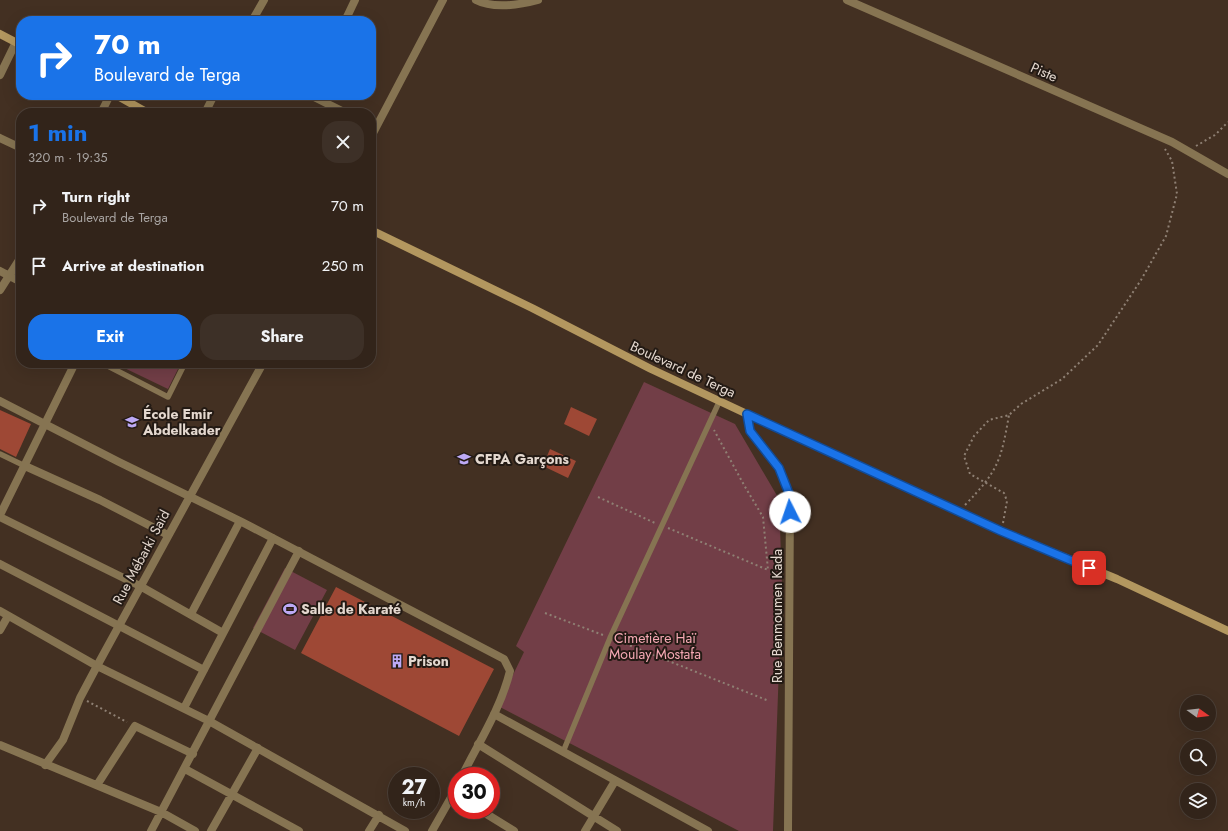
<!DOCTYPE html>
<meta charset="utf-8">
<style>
:root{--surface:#32241a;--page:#3d3027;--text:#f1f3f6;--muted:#a8a4a2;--line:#4d4139;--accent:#1a73e8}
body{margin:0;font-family:Jost,sans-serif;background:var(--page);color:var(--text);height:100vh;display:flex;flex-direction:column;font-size:15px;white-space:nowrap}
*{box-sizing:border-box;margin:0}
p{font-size:13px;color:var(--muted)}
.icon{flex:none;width:22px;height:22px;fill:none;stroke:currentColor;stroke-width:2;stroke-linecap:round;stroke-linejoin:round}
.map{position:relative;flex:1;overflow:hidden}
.panel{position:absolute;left:16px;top:108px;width:360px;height:260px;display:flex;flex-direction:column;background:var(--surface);border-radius:16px;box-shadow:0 4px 16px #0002,0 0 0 1px var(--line)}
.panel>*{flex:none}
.top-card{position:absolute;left:16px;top:16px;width:360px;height:84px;border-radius:16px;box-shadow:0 4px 16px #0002,0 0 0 1px var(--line);background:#1a73e8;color:#fff;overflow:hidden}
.needle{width:26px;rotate:105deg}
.tools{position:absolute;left:1180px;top:695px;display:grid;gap:8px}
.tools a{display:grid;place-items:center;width:36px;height:36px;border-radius:50%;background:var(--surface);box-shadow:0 4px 16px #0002,0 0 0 1px var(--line);font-size:20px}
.speed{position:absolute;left:388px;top:767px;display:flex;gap:8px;font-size:20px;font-weight:700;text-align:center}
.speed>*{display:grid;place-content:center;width:52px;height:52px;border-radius:50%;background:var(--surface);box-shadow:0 4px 16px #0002,0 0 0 1px var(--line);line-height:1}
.speed small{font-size:10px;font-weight:400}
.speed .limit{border:6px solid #d22;background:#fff;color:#111}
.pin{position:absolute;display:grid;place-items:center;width:34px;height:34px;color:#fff;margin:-17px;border-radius:8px;box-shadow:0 2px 6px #0006}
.me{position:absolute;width:44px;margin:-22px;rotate:356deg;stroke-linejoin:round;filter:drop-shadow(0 0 3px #0008)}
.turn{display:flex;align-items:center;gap:14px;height:84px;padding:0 12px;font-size:18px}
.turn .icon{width:52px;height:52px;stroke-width:2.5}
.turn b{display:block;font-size:28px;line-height:34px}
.round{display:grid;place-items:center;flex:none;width:42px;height:42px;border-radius:16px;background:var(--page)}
.overview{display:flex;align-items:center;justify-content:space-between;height:68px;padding:0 12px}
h1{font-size:24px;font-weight:700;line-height:30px;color:var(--accent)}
.cta{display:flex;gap:8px;margin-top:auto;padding:8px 12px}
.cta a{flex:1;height:46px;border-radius:16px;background:var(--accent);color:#fff;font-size:16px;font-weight:700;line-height:46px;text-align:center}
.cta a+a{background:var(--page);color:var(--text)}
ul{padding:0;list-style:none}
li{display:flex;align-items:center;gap:12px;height:60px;padding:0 12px}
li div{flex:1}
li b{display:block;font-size:15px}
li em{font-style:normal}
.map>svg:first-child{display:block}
.green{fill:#723e47}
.building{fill:#9e4835}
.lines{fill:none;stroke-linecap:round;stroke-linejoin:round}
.path{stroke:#8f8074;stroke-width:2;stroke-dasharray:2 3;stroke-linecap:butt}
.service{stroke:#867452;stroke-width:5.5}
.minor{stroke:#867452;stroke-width:8}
.secondary{stroke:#b3975f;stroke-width:8}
.route-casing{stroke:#114b97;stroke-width:10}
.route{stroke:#1a73e8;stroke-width:7}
.labels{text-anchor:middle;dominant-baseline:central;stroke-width:4;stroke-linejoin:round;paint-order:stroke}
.street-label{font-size:14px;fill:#e4d8cf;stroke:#231a14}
.poi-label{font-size:14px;font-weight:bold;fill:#e4d8cf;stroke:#231a14;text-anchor:start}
.park-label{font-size:14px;fill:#f5a9b4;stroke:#231a14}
</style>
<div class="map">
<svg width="1228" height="831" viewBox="0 0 1228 831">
<rect width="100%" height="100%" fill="#433022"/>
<!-- green -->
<path class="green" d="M114 363H181L168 389Z
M644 382 735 424 779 499 782 585 773 831H739L498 706 524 652 516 646Z
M285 568 327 590 295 650 253 628Z"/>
<!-- building -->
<path class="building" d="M571 407 597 419 589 436 564 424Z
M0 410 31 424 16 457 0 449Z
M550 449 576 461 568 478 543 466Z
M336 587 494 669 459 736 301 653Z"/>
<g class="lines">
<!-- path -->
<path class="path" d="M1196 146 1215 135 1228 122
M598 497 655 523
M965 505C998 471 1001 461 1009 415
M1003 523 1007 501 1004 493 970 474 964 456 974 436 989 420 1009 415 1021 404 1062 379 1098 345 1141 280 1166 236 1177 194 1172 161 1165 149
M668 528 768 570 763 517 744 485 714 430
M545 613 603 635
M616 640 769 701
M87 701 127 722"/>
<!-- service -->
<path class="service" d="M102 363 168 397 185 363
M0 454 25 466
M563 752 610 638 720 400"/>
<!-- minor -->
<path class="minor" d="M476 0C493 9 520 5 538 0
M847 0 1172 142 1228 174
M252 21 264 0
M345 21 355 0
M0 75 16 42
M310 95 346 113
M101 113 110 95
M205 113 214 95
M371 137 443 0
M0 138 21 148
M0 271 21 282
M0 290 21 257
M0 401 119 462 240 521 504 659 510 671C501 708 479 742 462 776
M747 414 750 431 779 468 790 496 788 831
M25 466 100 500 168 535
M0 515 75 363
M0 517 140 586 223 633
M0 564 204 670
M0 611 97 666 209 721 405 831
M191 614 240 521
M0 630 8 616
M184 708 273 538
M494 714 708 831
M478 744 617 831
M0 745 161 812 195 831
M45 765 63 740 80 698 97 666 263 363
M185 769 299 831
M97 785 135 726 193 754
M480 810 514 831
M151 831 299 551
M211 831 258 748
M369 831 379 815
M432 831 457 787
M585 831 615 781"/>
<!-- secondary -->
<path class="secondary" d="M0 34 21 45
M116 95 148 113
M371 230 532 308 651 369 747 414 1001 531 1117 579 1228 631"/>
</g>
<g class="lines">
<!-- route casing -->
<g class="route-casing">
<path id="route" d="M790 512V496L779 468 750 431 747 414 1001 531 1089 568"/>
</g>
<!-- route -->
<use href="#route" class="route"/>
</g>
<!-- icons -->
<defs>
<g id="school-bare" transform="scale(1.08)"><path d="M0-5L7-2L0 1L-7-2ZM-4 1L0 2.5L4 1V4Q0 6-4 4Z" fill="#bda9f5" stroke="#231a14" stroke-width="2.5" paint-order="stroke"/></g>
<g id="university-bare" transform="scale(1.08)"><path d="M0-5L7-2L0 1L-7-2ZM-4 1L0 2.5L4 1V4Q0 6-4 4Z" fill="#bda9f5" stroke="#231a14" stroke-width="2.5" paint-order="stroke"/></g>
<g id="stadium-bare" transform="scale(1.08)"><path d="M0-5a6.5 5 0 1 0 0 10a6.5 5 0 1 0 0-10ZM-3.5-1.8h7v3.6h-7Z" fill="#bda9f5" stroke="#231a14" stroke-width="2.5" paint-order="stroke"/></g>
<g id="building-bare" transform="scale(1.08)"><path d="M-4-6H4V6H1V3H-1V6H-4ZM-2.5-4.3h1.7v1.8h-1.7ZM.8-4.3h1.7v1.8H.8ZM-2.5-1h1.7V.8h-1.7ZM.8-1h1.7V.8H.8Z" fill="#bda9f5" stroke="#231a14" stroke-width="2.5" paint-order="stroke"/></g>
</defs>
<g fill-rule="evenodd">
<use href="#school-bare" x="132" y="422"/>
<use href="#university-bare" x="464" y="459"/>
<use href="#stadium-bare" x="290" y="609"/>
<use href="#building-bare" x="397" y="661"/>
</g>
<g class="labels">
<!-- street labels -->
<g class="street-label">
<text transform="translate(1044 72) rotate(24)">Piste</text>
<text transform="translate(683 369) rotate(25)">Boulevard de Terga</text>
<text transform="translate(141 557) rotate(-62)">Rue Mébarki Saïd</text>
<text transform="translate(777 616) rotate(-90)">Rue Benmoumen Kada</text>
</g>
<!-- poi labels -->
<g class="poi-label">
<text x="143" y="414">École Emir<tspan x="143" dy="16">Abdelkader</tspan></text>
<text x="475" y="459">CFPA Garçons</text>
<text x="301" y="609">Salle de Karaté</text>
<text x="408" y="661">Prison</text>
</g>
<!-- park labels -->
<g class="park-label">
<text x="655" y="638">Cimetière Haï<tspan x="655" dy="16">Moulay Mostafa</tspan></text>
</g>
</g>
</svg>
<div class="tools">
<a><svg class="needle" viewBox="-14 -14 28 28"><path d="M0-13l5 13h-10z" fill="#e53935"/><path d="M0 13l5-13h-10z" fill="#a8a4a2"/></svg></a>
<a><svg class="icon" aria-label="search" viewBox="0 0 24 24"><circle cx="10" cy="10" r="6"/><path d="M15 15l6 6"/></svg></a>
<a><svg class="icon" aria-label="layers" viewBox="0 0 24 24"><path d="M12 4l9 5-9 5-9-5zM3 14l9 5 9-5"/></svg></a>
</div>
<div class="speed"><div>27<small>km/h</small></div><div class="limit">30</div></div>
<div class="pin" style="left:1089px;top:568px;background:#d93025"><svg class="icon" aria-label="arrive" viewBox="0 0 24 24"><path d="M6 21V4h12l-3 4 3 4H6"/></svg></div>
<svg class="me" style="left:790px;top:512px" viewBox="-20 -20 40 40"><circle r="19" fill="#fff"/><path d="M0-13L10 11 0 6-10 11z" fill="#1a73e8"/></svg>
<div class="top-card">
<div class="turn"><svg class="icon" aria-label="right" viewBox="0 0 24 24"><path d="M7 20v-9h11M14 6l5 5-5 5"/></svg><div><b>70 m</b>Boulevard de Terga</div></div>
</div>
<section class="panel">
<div class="overview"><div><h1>1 min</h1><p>320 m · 19:35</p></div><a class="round"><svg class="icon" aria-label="close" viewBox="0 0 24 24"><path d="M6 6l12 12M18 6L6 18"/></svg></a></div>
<ul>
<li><svg class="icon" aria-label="right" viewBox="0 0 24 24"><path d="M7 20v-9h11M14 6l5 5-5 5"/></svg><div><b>Turn right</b><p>Boulevard de Terga</p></div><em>70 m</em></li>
<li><svg class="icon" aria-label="arrive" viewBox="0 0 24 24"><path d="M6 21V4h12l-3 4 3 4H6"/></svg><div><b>Arrive at destination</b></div><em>250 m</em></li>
</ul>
<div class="cta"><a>Exit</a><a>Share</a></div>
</section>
</div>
